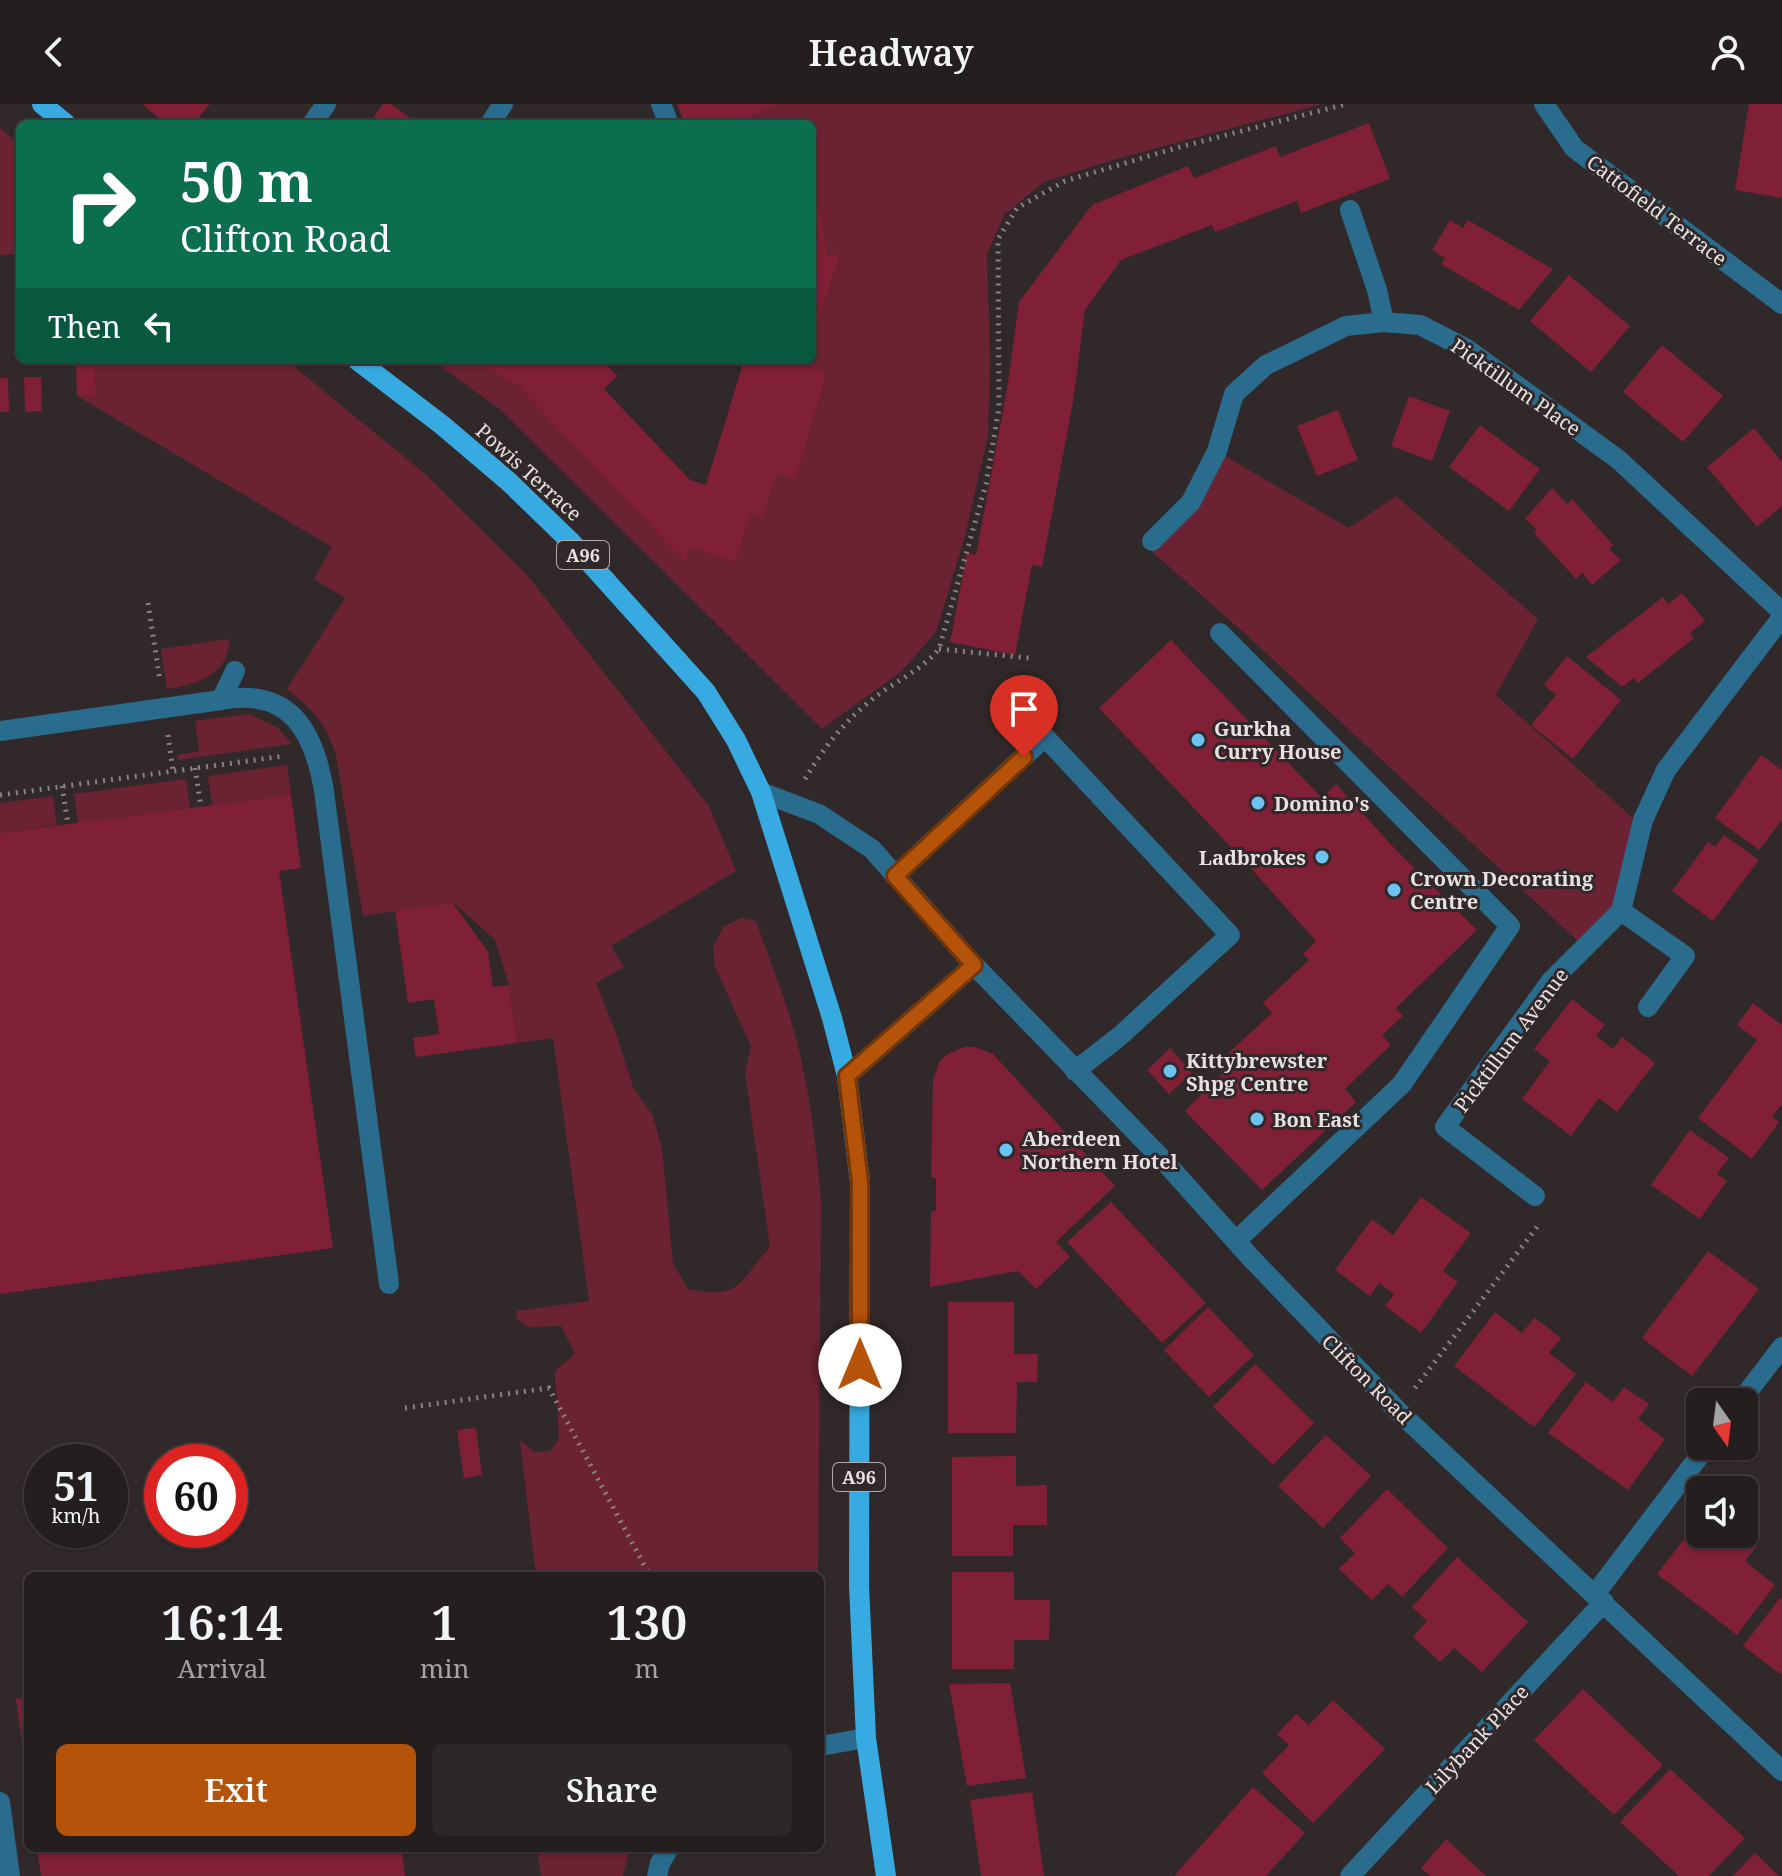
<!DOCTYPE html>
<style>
:root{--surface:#251e1f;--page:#2d2728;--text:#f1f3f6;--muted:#a3a2a4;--line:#423c3d;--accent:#b45309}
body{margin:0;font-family:"Noto Serif",serif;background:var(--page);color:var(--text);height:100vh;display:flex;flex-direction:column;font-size:30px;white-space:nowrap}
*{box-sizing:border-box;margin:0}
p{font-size:26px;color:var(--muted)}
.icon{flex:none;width:44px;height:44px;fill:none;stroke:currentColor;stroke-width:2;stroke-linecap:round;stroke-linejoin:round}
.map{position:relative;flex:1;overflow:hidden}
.drawer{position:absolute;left:24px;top:1468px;width:800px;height:280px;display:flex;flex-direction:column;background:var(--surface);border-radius:12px;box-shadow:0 2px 6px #0004,0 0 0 2px var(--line)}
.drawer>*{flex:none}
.top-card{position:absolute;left:16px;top:16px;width:800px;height:244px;border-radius:12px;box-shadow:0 2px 6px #0004,0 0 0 2px var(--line);background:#0b6e4f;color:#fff;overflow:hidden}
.needle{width:52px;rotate:166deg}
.buttons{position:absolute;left:1686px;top:1284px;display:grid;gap:16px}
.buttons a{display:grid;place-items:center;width:72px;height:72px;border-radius:12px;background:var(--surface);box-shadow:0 2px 6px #0004,0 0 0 2px var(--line);font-size:40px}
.speed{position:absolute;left:24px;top:1340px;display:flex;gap:16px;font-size:40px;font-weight:700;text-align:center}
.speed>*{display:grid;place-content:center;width:104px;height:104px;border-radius:50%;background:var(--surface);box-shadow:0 2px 6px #0004,0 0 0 2px var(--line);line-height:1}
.speed small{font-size:20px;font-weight:400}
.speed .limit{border:12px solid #d22;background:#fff;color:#111}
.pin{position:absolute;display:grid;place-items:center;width:68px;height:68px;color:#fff;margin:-82px -34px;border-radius:50% 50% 50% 0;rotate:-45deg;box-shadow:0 0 8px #0007}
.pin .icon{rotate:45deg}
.me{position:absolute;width:88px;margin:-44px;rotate:0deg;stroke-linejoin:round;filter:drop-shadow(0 0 6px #0008)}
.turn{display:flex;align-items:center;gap:28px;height:168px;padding:0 32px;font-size:36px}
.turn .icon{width:104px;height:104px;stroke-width:2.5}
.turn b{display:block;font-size:56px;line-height:68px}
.then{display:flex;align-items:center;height:76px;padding:0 32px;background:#0003;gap:16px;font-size:30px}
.eta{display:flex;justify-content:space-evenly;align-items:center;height:136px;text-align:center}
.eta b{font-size:48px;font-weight:600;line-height:56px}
.cta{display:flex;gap:16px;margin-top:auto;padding:16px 32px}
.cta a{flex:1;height:92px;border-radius:12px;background:var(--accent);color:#fff;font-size:32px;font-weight:600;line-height:92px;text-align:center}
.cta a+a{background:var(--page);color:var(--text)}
header{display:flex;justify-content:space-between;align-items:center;height:104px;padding:0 32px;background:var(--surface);font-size:36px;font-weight:600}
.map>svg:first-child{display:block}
.green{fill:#6b2232}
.building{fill:#7f2037}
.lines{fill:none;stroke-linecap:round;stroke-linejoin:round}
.path{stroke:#8a8283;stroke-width:5;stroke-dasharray:2 6;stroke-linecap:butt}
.minor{stroke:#2a6c8e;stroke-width:20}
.major{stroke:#38aae2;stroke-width:20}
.route-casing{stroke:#753606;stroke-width:20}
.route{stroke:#b45309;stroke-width:14}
.poi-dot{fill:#6cc3f2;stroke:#312829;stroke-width:3}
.labels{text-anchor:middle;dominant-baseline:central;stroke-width:6;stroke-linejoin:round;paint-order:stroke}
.shield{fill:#312829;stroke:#b1aaaa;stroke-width:2}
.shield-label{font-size:18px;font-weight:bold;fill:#e8e1e2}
.street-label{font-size:20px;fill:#e8e1e2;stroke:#312829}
.poi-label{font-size:20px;font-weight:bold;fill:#e8e1e2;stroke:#312829;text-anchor:start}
</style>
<header><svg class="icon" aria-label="back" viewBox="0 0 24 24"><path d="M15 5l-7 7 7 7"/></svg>Headway<svg class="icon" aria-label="person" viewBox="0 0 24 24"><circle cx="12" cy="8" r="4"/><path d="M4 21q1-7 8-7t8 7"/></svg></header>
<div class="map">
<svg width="1782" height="1772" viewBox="0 0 1782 1772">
<rect width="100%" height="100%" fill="#312829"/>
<!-- green -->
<path class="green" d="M785 0H1322L1116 55 1044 78 1004 111 987 150 990 257 988 332 964 436 936 528 902 567 822 625 501 306 432 256H476L520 284 684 458 690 444 734 459 751 409 763 412 777 369 796 374 827 270 804 262 806 256H812V235L841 151 827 152 821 109H812V20H731Z
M0 24 20 40V150L0 151Z
M95 256H286L424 369 527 471 709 702 736 767 611 842 624 863 596 879 615 926 633 983 653 1012 662 1045 673 1159 688 1185C742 1196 737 1179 770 1143L745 968 751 942 715 863 713 844 723 823 741 814 756 817C767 848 779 879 789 910 808 971 816 1035 821 1098L818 1472H536L520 1336 534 1348 550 1347 559 1335 555 1267 575 1250 561 1222 528 1223 517 1215 516 1207 589 1197 553 934 517 939 509 881 495 836 454 799 363 812 336 651C324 616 315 608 287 585L345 494 314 475 332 443 77 292 96 291Z
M1225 352 1349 424 1396 392 1538 515 1496 591 1633 714 1616 802 1579 838 1242 527 1149 445Z
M229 535C230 571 196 581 167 585L161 545Z
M248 610 277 623 292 640 178 656 177 651 199 647 195 617Z
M287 661 291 691 212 701 208 672Z
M186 675 190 704 78 719 74 690Z
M53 692 57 721 0 729V699Z
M537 1744H630L623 1772H541Z"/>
<!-- building -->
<path class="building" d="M142 0H210L193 20H166Z
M383 0H391L419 20H369Z
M677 0H784L731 20H685Z
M1749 0H1782V94L1735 86Z
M1369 19 1390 75 1301 109 1297 97 1215 128 1212 121 1121 156 1085 206 1073 298 1042 463 1032 461 1015 551 950 538 967 449 976 451 1007 285 1019 198 1092 101 1188 62 1194 74 1276 42 1280 53Z
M821 108 827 152 841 150 813 233 812 109Z
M1450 116 1463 124 1468 116 1553 165 1519 206 1441 160 1445 154 1432 146Z
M1569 171 1630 222 1591 268 1530 217Z
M1662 241 1723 292 1683 338 1623 288Z
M76 256H95L96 291 77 292Z
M476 256H602L617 272 604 285 690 376 706 381 744 256H806L804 262 827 269 796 375 777 369 763 413 751 409 735 459 690 444 685 459 520 284Z
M24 273H41L42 307 25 308Z
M0 274H8L9 308H0Z
M1409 292 1450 307 1432 357 1391 342Z
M1338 306 1358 356 1317 372 1297 322Z
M1480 321 1540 365 1509 407 1449 363Z
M1754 324 1782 358V402L1757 423 1707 363Z
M1552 384 1567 400 1572 395 1613 441 1609 445 1621 456 1592 481 1582 469 1576 475 1534 429 1537 425 1525 415Z
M1682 489 1705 517 1690 529 1694 534 1638 579 1634 574 1622 583 1586 553 1663 493 1668 500Z
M1171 536 1322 694 1336 680 1396 746 1477 826 1396 904 1403 912 1382 931 1391 941 1345 985 1356 998 1262 1086 1185 1007 1229 962 1223 954 1272 909 1263 899 1309 856 1303 850 1316 837 1247 760 1099 604Z
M1567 552 1621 596 1573 655 1531 621 1556 591 1544 581Z
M1761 651 1782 666V716L1759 746 1715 714Z
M291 691 301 764 279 767 333 1144 0 1190V729Z
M1724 731 1759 756 1713 817 1672 787 1708 738 1715 743Z
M453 799 488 848 493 883 509 881 517 939 416 953 413 934 439 930 434 895 408 899 395 807Z
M1572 895 1605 921 1596 932 1613 945 1622 933 1655 959 1617 1008 1599 994 1571 1032 1522 995 1550 957 1534 945Z
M1753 899 1782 921V1000L1772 1013 1779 1018 1752 1055 1698 1014 1757 936 1737 921Z
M965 943H975L993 950 1115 1082 1056 1138 1070 1153 1036 1185 1018 1167 930 1183 931 1107H936V1074H931L933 975 940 957 947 950Z
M1170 944 1192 969 1169 990 1147 966Z
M1690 1026 1729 1054 1717 1070 1727 1077 1700 1115 1651 1081Z
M1421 1093 1471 1129 1443 1167 1458 1178 1421 1229 1385 1202 1394 1190 1379 1179 1370 1192 1335 1166 1372 1115 1393 1131Z
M1111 1098 1206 1199 1162 1239 1067 1138Z
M1708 1147 1759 1185 1692 1272 1642 1234Z
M948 1198H1014V1250H1038L1037 1278H1017L1016 1329H948Z
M1208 1203 1254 1251 1209 1293 1164 1246Z
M1495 1208 1522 1229 1534 1214 1547 1223 1561 1234 1549 1249 1576 1270 1534 1323 1454 1262Z
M1255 1260 1314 1319 1273 1361 1213 1303Z
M1586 1278 1613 1298 1624 1283 1649 1300 1638 1315 1665 1335 1628 1386 1548 1329Z
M476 1324 482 1371 464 1374 457 1326Z
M1326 1331 1371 1372 1323 1424 1278 1382Z
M1016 1352V1382L1047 1381V1421H1013V1452H952V1353Z
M1387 1385 1448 1444 1402 1493 1388 1480 1372 1496 1339 1465 1355 1449 1340 1434Z
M1695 1421 1700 1424V1430H1708L1722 1441 1730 1430H1741L1757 1442 1745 1457 1775 1481 1737 1531 1657 1470Z
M1457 1453 1528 1518 1482 1568 1454 1544 1440 1558 1413 1533 1427 1517 1412 1503Z
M952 1468H1014V1496H1050L1049 1536H1014V1565H952Z
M1780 1494 1782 1495V1571L1743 1542Z
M1010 1579 1026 1674 967 1682 949 1580Z
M1583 1585 1663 1661 1614 1711 1534 1636Z
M28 1594V1667L26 1668 16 1595Z
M1333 1596 1385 1645 1313 1719 1262 1669 1289 1641 1277 1630 1296 1610 1309 1621Z
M1670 1665 1745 1734 1709 1772H1679L1620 1718Z
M1253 1683 1305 1729 1266 1772H1174Z
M1032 1688 1044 1772H981L970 1696Z
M1446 1735 1486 1772H1430L1421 1764Z
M37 1744H401L405 1772H41Z
M1755 1749 1779 1772H1733Z"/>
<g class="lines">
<!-- path -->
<path class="path" d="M148 499 160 577
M939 545 1029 554
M168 631 173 667
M195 664 201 703
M805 675C823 645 842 620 869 598 892 578 919 569 939 545L986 380 999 304 998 135 1017 104 1065 77 1176 44 1346 0
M62 682 68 720
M0 691 284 652
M1415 1284 1537 1123
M405 1304 549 1284 650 1472"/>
<!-- minor -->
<path class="minor" d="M661 0 669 20
M1544 0 1574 44 1782 200
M312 20 326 0
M490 20 503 0
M1350 106 1377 186 1384 218
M1152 437 1191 398 1217 347 1234 290 1266 261 1346 222 1384 218 1420 221 1467 245 1619 356 1782 508
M1220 529 1510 822 1402 980 1236 1137
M221 596C290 583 314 627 324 687L389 1180
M0 627 221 596 235 567
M761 688 819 710 872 745 974 861 1165 1058 1250 1153 1398 1307 1782 1667
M895 772 1045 633 1230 831 1120 932 1075 967
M1621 807 1685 852 1648 903
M847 972 974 861
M1535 1092 1445 1023 1551 877 1621 807 1643 716 1666 666 1782 513
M1740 1298 1782 1243
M1595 1490 1707 1342
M820 1642 866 1634
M0 1698 10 1772
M657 1772 660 1759 669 1744
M1350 1772 1604 1498"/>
<!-- major -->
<path class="major" d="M42 0 66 20
M357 256 442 321 508 377 571 438 706 588 736 636 761 688 832 914 847 972 860 1078 859 1482 866 1634 886 1772"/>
</g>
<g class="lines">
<!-- route casing -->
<g class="route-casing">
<path id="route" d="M860 1261V1078L847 972 974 861 895 772 1024 653"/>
</g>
<!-- route -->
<use href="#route" class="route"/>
</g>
<!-- markers -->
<g class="poi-dot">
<circle cx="1198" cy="636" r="8"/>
<circle cx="1258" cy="699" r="8"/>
<circle cx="1322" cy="753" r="8"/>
<circle cx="1394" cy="786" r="8"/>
<circle cx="1170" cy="967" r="8"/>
<circle cx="1257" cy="1015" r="8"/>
<circle cx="1006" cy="1046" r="8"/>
</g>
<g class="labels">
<!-- shield labels -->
<g class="shield">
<rect x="557" y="437" width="52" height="28" rx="6"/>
<rect x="833" y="1359" width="52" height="28" rx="6"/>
</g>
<g class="shield-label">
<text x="583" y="451">A96</text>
<text x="859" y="1373">A96</text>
</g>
<!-- street labels -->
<g class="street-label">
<text transform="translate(1657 106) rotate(37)">Cattofield Terrace</text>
<text transform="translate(1516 283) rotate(35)">Picktillum Place</text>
<text transform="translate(529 368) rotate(42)">Powis Terrace</text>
<text transform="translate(1511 936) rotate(-53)">Picktillum Avenue</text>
<text transform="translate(1367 1275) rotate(45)">Clifton Road</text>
<text transform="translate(1477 1635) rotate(-47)">Lilybank Place</text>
</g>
<!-- poi labels -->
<g class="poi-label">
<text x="1214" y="624">Gurkha<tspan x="1214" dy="23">Curry House</tspan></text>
<text x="1274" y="699">Domino's</text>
<text x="1306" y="753" text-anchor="end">Ladbrokes</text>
<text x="1410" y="774">Crown Decorating<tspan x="1410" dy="23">Centre</tspan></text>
<text x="1186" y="956">Kittybrewster<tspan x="1186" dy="23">Shpg Centre</tspan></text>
<text x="1273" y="1015">Bon East</text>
<text x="1022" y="1034">Aberdeen<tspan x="1022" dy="23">Northern Hotel</tspan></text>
</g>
</g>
</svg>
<div class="buttons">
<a><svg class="needle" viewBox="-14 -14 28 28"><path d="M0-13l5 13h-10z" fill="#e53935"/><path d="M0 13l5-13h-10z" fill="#a3a2a4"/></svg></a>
<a><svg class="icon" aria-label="sound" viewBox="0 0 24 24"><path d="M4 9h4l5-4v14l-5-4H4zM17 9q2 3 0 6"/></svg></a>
</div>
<div class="speed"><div>51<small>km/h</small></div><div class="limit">60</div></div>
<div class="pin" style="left:1024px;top:653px;background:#d93025"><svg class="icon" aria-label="arrive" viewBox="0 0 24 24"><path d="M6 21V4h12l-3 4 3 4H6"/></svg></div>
<svg class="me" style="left:860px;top:1261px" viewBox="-20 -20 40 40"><circle r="19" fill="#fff"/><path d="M0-13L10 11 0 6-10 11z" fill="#b45309"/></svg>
<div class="top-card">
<div class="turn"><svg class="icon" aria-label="right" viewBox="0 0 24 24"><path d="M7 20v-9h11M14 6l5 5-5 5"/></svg><div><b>50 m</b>Clifton Road</div></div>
<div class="then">Then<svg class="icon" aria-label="left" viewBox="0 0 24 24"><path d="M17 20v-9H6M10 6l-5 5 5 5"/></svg></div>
</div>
<section class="drawer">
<div class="eta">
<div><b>16:14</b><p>Arrival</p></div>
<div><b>1</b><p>min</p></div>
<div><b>130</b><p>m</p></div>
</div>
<div class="cta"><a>Exit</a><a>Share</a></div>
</section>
</div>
